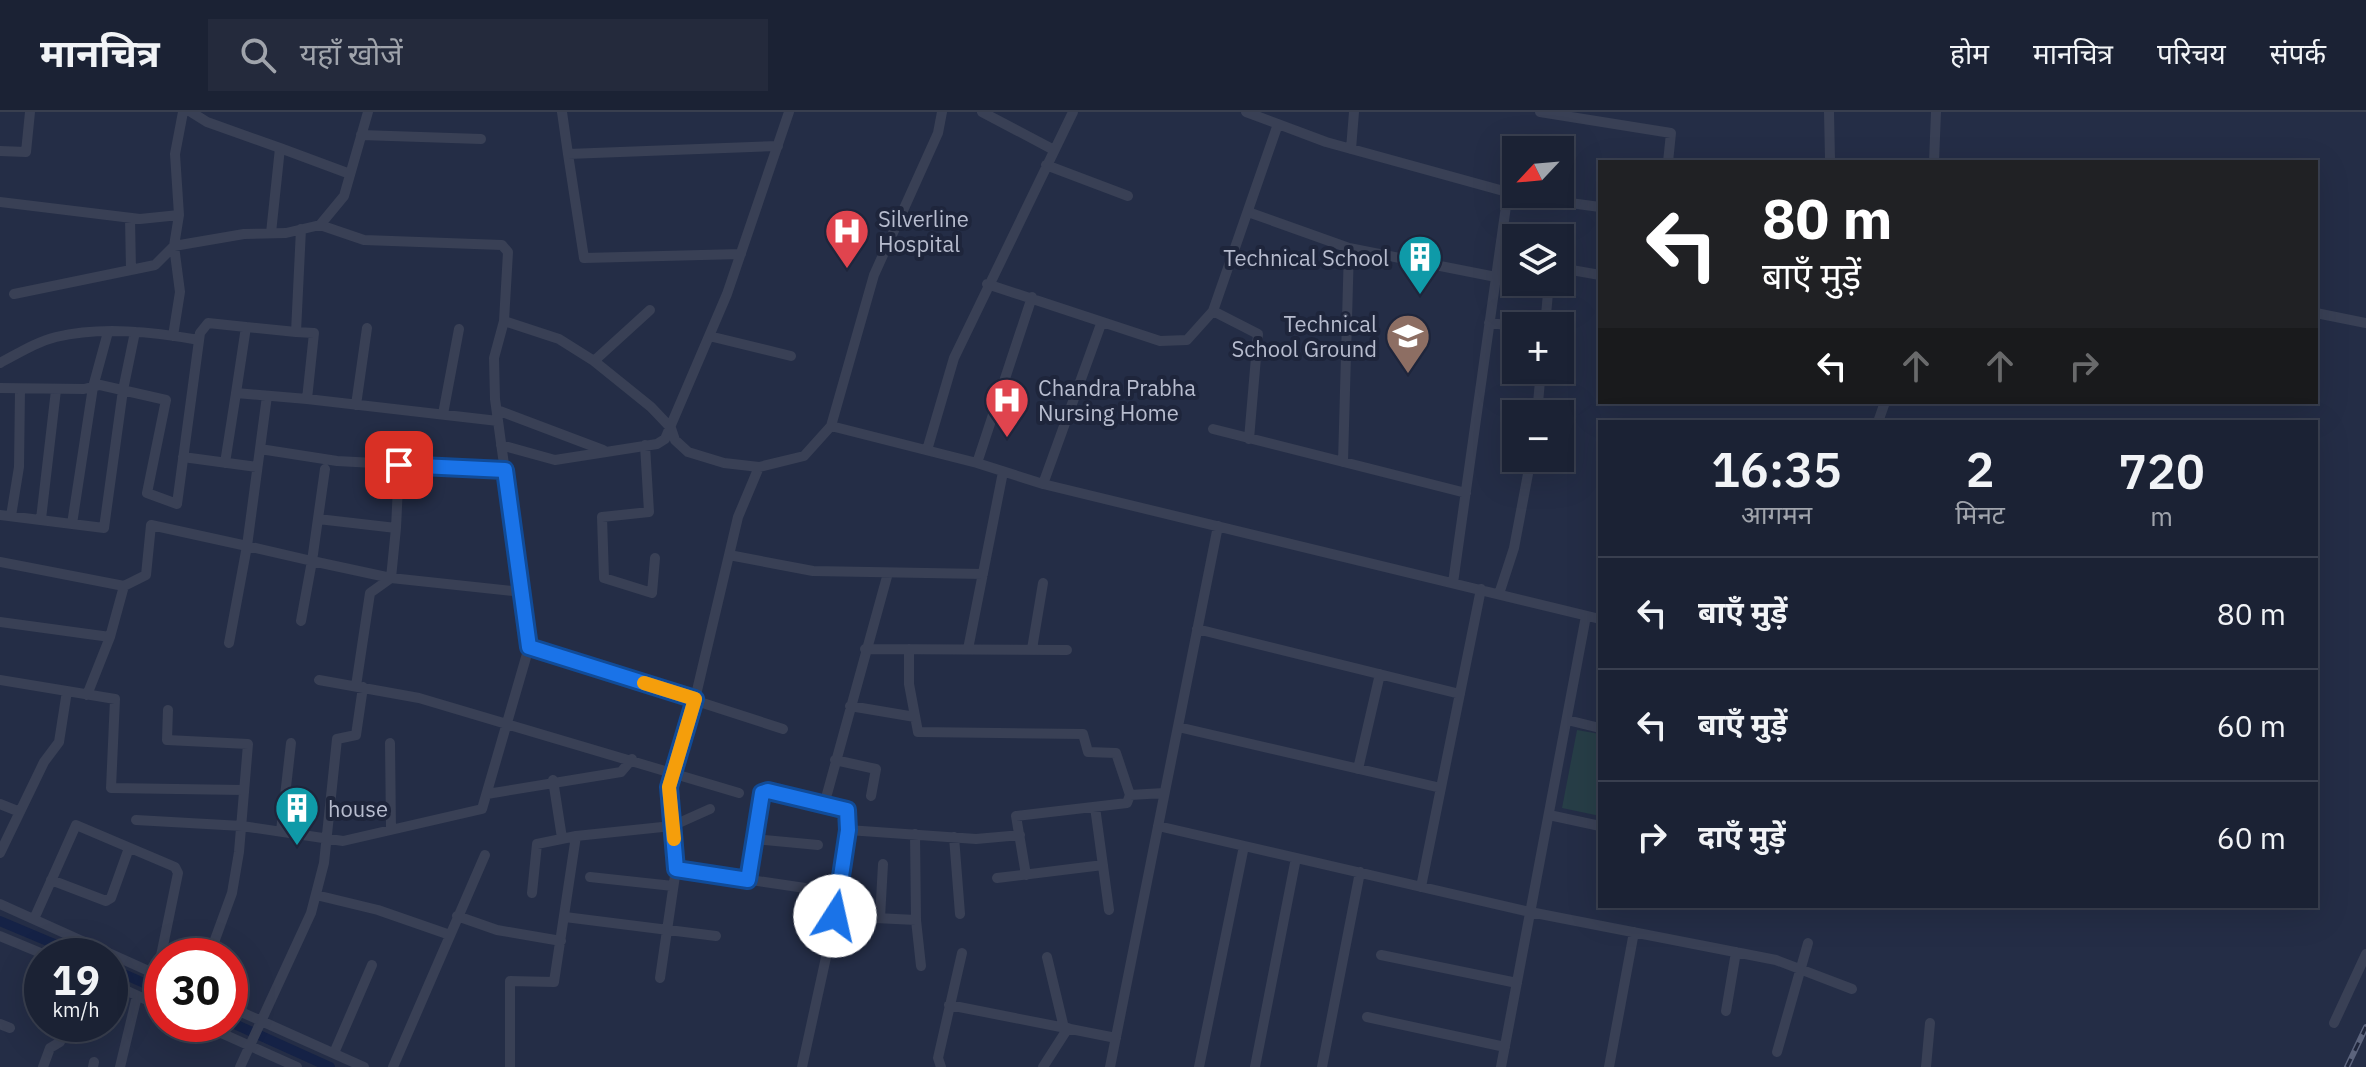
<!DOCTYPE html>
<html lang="hi">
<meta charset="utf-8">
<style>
:root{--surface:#1b2234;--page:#242a3c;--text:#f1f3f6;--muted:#a0a4ac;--line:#393f4f}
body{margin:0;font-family:"IBM Plex Sans","Noto Sans Devanagari",sans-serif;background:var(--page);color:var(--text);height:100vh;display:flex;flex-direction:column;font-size:30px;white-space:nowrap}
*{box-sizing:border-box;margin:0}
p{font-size:26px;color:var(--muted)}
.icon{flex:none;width:44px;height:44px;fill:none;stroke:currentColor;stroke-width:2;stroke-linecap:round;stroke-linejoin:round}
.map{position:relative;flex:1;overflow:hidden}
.sheet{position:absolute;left:1598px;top:308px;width:720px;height:488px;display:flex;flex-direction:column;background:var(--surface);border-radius:0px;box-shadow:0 8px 32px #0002,0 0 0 2px var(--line)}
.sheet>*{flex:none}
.top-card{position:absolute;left:1598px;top:48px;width:720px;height:244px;border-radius:0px;box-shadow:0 8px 32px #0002,0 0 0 2px var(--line);background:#202124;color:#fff;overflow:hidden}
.needle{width:52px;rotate:244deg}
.buttons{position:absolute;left:1502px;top:24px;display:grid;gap:16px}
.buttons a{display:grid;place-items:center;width:72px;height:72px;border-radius:0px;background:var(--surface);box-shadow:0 8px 32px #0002,0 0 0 2px var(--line);font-size:40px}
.speed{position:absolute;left:24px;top:826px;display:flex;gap:16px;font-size:40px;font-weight:700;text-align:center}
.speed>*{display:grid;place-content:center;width:104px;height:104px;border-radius:50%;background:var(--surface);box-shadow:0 8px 32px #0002,0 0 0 2px var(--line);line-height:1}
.speed small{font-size:20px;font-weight:400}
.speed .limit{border:12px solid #d22;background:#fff;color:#111}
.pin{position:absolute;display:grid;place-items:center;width:68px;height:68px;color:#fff;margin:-34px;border-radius:16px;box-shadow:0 4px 12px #0006}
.me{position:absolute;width:88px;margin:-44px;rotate:10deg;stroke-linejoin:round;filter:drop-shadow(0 0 6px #0008)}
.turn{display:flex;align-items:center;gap:28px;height:168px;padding:0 32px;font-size:36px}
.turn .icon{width:104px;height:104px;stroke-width:2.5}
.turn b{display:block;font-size:56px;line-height:68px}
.lanes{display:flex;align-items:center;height:76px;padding:0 32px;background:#0003;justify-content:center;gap:40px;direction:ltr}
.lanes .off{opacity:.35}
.eta{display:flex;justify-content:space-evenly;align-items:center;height:136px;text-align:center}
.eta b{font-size:48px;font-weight:600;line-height:56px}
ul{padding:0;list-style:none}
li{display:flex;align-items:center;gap:24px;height:112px;padding:0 32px;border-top:2px solid var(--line)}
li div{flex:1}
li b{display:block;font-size:30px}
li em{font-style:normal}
header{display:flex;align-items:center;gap:48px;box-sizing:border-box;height:112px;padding:0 40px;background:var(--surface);border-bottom:2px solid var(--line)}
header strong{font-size:38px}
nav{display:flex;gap:44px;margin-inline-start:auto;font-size:28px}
.search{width:560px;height:72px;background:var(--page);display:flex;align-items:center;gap:20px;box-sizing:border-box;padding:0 28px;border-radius:0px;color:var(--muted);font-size:30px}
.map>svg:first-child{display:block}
.green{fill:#273e47}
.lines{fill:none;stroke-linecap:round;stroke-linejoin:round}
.canal{stroke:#152246;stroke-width:10}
.minor{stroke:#394055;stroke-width:10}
.rail-casing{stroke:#5b637c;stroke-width:6}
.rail{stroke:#1e253b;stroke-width:3;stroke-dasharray:9;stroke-linecap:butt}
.route-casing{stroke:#114b97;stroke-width:20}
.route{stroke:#1a73e8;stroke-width:14}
.slow{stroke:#f59e0b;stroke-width:14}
.labels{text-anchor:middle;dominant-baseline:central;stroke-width:8;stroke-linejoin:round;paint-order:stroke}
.poi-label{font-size:22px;fill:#b7bcce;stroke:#1e253b;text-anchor:start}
</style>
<header>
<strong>मानचित्र</strong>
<div class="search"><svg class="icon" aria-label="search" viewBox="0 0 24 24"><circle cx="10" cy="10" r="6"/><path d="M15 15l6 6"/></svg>यहाँ खोजें</div>
<nav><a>होम</a><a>मानचित्र</a><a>परिचय</a><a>संपर्क</a></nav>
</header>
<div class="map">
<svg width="2366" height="955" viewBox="0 0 2366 955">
<rect width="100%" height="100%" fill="#242d46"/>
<!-- green -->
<path class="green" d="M1577 618 1600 622V704L1562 696Z"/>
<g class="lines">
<!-- canal -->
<path class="canal" d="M0 809 83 844
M110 856 162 879
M230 910 330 955"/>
<!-- minor -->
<path class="minor" d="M191 0 207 10 280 36 271 121
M562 0 568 42
M982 0 1054 38
M1246 0 1326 30 1525 85 1600 95
M1540 0 1671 21 1668 50
M1829 0 1830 47
M361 23 481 27
M280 36 350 62
M1351 37 1354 0
M0 39 26 40 30 0
M1934 50 1936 0
M1046 53 1128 84
M0 90 140 107 179 103
M1248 100 1349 136 1496 165
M130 106 131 158
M741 142 584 146 568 42 778 34
M1560 156 1600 163
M987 172 1160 229 1187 228 1213 199 1278 12
M14 182 155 153 174 134 244 122 286 121 320 113 344 84 368 0
M1213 199 1258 222 1249 327
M2316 201 2366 211
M504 209 559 227 594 249 651 295 671 316 675 328 688 340 724 351 759 355 804 344 831 314 874 163 938 21 942 0
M1489 211 1516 214
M1545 214 1549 170
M296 220 246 215 236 281 307 287 314 221 296 220 301 117
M173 224 180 180 174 134 179 103 175 42 183 0
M709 224 791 244
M594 249 650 198
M0 251C19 241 36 230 56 225 102 214 153 220 199 228
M0 276 84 277 100 273 166 288 147 381 177 392 200 221 208 211 246 215
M267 284 247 434 312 449 325 357
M307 287 498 309
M356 293 367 216
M497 298 603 338
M443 302 459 217
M1537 302 1541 258
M1878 310 1885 290
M831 314 977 351 1043 372 1600 507
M1213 317 1466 381
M501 333 555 348 657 332 665 327 727 182 789 0
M645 333 649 400 602 405 604 466 652 481 655 446
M260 337 337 349 505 358
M927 338 954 246 1073 0
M183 345 257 355
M1343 350 1349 136
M225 351 236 281
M977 351 1032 185
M1043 372 1101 212
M0 403 104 416 123 278 135 220
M11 404 19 355 20 278
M41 407 56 278
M318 407 396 416 391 466 370 481 356 574
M72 412 93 275 108 220
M396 416 399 353
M729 443 813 459 983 462
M0 450 124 474 146 463 151 413 247 434 229 531
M1453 471 1508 80
M1499 482 1514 436 1531 346
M301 509 312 449 391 466 522 480
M0 510 110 525
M1197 517 1460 582
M529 535 783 617
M865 537 1067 538
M909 537V572L918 620 1083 622 1088 640 1116 641 1130 683
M968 537 1003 360
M1032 537 1043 471
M0 568 115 587 111 676 243 678
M319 568 419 586 739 681
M87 583 110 525 124 474
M850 594 915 605
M168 598 167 628 248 632 239 740 232 781 209 844
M1567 608 1600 616
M1178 615 1441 676
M390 631 391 717
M835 648 876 657 871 684
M1358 657 1380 562
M553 668 562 726
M487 682 621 660 632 647
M0 692 20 700
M824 693 888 461
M1095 695 1109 798
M1549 703 1600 714
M136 708 242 714 343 729 482 697 529 535 495 287 494 246 504 209 508 140 502 133 364 128 320 113
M1158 714 1530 800 1776 848 1852 877
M848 718 976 727 1020 723
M281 719 291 631
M915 722 916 808 921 854
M954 725 960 802
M755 727 818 733
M0 741 44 650 59 630 67 579
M676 757 805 776
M1026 763 1016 704 1127 691 1130 683 1164 681
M590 765 673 774
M997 766 1103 753
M51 768 106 789 111 786 129 736
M748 768 762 681 768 679 847 698 839 786 802 955
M1421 775 1481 477
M532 781 537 732 576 724 672 714 710 697
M316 783 378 798 450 823
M0 792 162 865
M457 804 497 818 561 829
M835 804 916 808
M565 805 716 824
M880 806 883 752
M34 807 76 713 175 755 178 761 157 863
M0 824 48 844
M1381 843 1517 871
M1047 845 1064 916
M660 866 676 757 669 675 695 587 738 405 759 355
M110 871 162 895
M949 893 1116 926
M230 895 364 955
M1726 899 1736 840
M1367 905 1505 935
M2334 911 2366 842
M0 912 10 916
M201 912 297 955
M1777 940 1808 831
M334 941 372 853
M43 955 50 936 60 930 65 912
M93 955 94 950
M120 955 137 884
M240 955 311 801 324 751 337 627 356 623 363 575
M393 955 485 743
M510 955V869L554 870 576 724
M941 955 938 946 962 841
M1043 955 1068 916
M1110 955 1218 414
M1199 955 1244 734
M1255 955 1296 746
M1322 955 1360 760
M1501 955 1586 504
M1609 955 1634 820
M1926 955 1930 911"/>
<!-- rail casing -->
<g class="rail-casing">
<path id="rail" d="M2347 955 2366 915"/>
</g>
<!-- rail -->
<use href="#rail" class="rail"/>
</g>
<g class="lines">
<!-- route casing -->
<g class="route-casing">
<path id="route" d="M399 353 505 358 529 535 695 587 669 675 676 757 748 768 762 681 768 679 847 698 848 718 835 804"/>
</g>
<!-- route -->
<use href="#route" class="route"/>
<!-- slow -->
<path class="slow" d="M644 571 695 587 669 675 674 727"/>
</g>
<!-- icons -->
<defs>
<g id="hospital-pin" transform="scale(2.3)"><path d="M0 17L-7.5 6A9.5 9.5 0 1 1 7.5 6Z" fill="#e0444e" stroke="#1e253b"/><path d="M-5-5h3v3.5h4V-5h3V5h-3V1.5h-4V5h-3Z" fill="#fff"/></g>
<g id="building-pin" transform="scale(2.3)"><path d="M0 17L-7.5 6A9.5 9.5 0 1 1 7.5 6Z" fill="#0f9aa8" stroke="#1e253b"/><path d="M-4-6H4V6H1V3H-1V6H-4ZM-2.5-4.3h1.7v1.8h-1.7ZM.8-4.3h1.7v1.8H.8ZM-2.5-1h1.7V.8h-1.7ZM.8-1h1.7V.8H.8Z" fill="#fff"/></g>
<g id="school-pin" transform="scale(2.3)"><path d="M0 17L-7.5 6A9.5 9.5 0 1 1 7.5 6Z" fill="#8d6e63" stroke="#1e253b"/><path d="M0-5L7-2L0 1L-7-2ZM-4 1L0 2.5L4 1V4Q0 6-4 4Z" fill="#fff"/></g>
</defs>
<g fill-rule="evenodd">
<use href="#hospital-pin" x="847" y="119"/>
<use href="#building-pin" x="1420" y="145"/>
<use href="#school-pin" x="1408" y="224"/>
<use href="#hospital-pin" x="1007" y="288"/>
<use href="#building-pin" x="297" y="696"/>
</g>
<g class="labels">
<!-- poi labels -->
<g class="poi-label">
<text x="878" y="106">Silverline<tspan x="878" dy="25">Hospital</tspan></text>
<text x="1389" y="145" text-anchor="end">Technical School</text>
<text x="1377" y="211" text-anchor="end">Technical<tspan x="1377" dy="25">School Ground</tspan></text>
<text x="1038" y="275">Chandra Prabha<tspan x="1038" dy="25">Nursing Home</tspan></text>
<text x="328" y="696">house</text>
</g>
</g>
</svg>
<div class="buttons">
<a><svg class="needle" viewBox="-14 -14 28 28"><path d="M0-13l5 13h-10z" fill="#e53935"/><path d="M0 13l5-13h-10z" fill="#a0a4ac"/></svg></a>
<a><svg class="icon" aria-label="layers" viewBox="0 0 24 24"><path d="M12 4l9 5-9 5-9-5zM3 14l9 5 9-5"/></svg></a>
<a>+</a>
<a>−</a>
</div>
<div class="speed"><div>19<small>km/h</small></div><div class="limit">30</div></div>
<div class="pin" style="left:399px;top:353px;background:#d93025"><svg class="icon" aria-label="arrive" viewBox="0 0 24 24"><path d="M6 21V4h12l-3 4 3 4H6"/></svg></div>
<svg class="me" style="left:835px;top:804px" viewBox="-20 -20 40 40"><circle r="19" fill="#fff"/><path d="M0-13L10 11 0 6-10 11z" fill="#1a73e8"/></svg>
<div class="top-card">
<div class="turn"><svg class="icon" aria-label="left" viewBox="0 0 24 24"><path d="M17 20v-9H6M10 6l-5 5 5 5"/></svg><div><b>80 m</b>बाएँ मुड़ें</div></div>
<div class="lanes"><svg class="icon" aria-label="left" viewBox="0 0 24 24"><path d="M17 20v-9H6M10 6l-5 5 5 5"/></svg><svg class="icon off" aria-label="ahead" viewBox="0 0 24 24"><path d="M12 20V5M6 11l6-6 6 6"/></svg><svg class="icon off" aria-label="ahead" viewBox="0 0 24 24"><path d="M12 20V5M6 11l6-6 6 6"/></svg><svg class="icon off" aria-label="right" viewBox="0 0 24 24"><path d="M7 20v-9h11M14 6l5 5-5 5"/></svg></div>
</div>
<section class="sheet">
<div class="eta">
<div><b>16:35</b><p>आगमन</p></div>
<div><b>2</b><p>मिनट</p></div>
<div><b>720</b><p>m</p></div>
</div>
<ul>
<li><svg class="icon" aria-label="left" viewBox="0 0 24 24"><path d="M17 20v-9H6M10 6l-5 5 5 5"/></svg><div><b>बाएँ मुड़ें</b></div><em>80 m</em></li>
<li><svg class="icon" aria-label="left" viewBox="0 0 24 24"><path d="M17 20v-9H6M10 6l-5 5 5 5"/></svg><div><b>बाएँ मुड़ें</b></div><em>60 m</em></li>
<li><svg class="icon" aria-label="right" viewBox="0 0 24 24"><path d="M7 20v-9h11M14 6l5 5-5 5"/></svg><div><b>दाएँ मुड़ें</b></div><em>60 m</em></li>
</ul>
</section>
</div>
